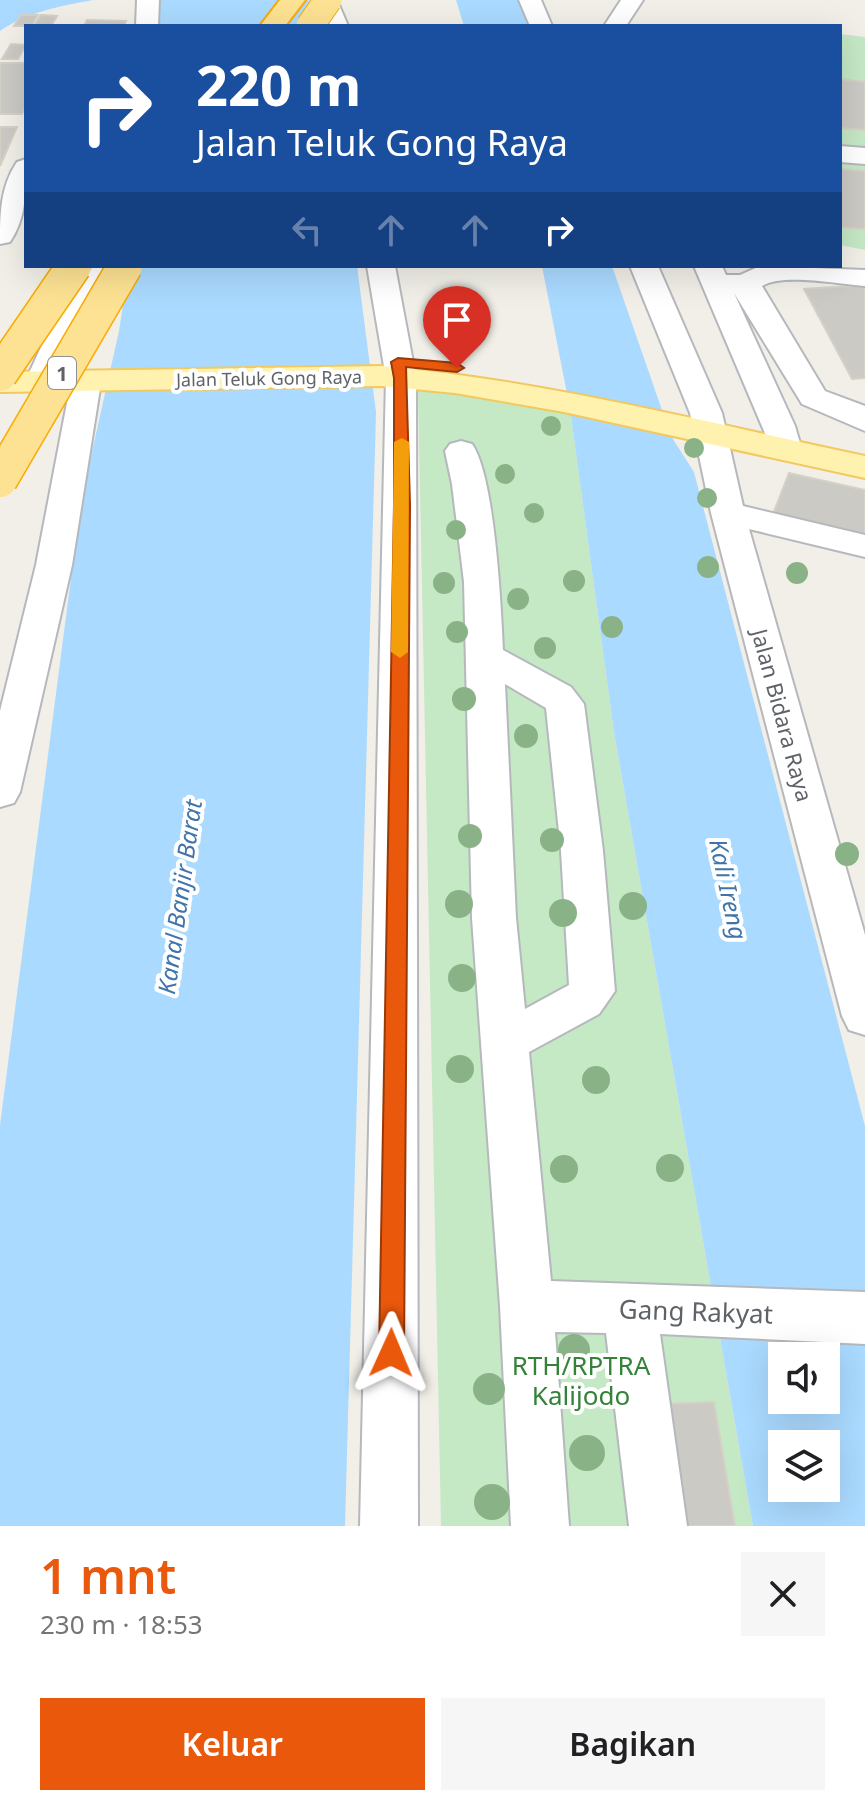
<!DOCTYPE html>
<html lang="id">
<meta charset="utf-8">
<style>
:root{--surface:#fff;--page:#f6f6f6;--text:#202124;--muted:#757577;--accent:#ea580c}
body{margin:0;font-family:"Noto Sans",sans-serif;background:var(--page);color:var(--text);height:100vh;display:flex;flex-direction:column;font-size:30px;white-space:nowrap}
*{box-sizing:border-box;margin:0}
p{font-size:26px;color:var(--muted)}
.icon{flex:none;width:44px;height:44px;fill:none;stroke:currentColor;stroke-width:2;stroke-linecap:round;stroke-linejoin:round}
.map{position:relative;height:1526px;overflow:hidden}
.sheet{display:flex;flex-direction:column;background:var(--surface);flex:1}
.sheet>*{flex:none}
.top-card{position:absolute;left:24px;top:24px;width:818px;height:244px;border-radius:0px;box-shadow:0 8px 32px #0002;background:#1a4fa0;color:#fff;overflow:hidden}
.tools{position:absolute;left:768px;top:1342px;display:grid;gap:16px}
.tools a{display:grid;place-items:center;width:72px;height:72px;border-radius:0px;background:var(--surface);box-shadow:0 8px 32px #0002;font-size:40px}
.pin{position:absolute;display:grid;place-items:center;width:68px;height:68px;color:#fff;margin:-82px -34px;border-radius:50% 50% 50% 0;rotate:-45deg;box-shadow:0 0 8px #0007}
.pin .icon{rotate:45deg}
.me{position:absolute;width:88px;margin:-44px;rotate:1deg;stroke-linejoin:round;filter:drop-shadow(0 0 6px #0008)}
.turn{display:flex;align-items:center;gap:28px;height:168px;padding:0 40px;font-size:36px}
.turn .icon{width:104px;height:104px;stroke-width:2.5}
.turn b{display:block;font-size:56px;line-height:68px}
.lanes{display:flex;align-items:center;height:76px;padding:0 40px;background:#0003;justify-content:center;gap:40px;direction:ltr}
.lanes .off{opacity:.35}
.round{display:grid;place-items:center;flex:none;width:84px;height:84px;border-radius:0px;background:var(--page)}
.head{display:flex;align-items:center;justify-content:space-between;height:136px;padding:0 40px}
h1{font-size:48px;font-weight:600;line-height:60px;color:var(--accent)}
.button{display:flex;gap:16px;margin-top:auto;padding:16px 40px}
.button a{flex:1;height:92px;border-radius:0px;background:var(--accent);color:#fff;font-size:32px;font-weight:600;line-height:92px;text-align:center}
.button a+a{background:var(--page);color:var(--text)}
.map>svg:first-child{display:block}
.green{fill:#c5e8c5}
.water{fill:#aadaff;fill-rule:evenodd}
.building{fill:#cccac5;stroke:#d6d1c6;stroke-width:2}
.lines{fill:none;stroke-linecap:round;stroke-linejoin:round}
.minor-casing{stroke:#b5b8bc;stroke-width:4}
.major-casing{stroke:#f2c960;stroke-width:4}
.highway-casing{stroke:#f9ab00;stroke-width:4}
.minor{fill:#fff;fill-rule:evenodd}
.major{fill:#fff2af;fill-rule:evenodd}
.highway{fill:#fde293;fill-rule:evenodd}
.highway-bridge-far1-casing{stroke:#f9ab00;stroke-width:29;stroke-linecap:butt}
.highway-bridge-casing{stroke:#f9ab00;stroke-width:37;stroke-linecap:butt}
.highway-bridge-far1{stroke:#fde293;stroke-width:27}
.highway-bridge{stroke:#fde293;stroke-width:34}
.tree{fill:#89b387}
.route{fill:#ea580c;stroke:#983908;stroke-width:2}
.slow{fill:#f59e0b}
.labels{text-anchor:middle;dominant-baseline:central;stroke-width:8;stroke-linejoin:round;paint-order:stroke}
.far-street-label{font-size:18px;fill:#5f6368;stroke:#fff}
.shield{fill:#fff;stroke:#8f9295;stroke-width:2}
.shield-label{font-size:20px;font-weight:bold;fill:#5f6368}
.street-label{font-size:22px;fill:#5f6368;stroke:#fff}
.water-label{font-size:24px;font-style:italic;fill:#4174aa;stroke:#fff}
.near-street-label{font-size:26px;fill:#5f6368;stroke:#fff}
.near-park-label{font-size:26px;fill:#348238;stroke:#fff}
</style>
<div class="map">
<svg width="865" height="1526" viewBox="0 0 865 1526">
<rect width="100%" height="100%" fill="#f1efe8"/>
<!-- green -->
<path class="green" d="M840 34 865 37V250L840 245Z
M418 389 570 409 614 732 753 1526H441Z"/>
<!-- water -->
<path class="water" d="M0 0H93C60 6 27 12 0 31Z
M158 0H309L316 26H160Z
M456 0H519L528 26H464Z
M129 266H357L376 412 345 1526H0V1125L81 501 119 331Z
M542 266H612L671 436 694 472 865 1126V1526H753L614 732 570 409ZM782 1356H826V1400H782ZM782 1444H826V1488H782Z"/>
<!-- building -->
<path class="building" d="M21 15H38L31 26H14Z
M41 15 57 16 51 26H34Z
M87 20 126 21 124 26H84Z
M11 44 26 45 18 59H2Z
M0 63H26V105L22 114H0Z
M840 79 865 82V130L840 128Z
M0 127H17L0 166Z
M840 169 865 171V229L840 227Z
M865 285V378L852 379 804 289Z
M789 473 865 490V535L773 514Z
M714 1402 735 1526H678L661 1404Z"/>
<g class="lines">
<!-- minor casing -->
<g class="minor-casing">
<path id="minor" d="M137 0H159L158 26H136Z
M315 0H337L348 26H326Z
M519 0H541L552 26H530Z
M621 0H643L626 26H604Z
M840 146 865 148V164L840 162Z
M26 159C26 188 27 217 10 242L0 244C0 215 0 187 17 162Z
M93 266H121L76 336 51 389 40 391 29 389 25 382 46 336Z
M367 266H395L416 378 418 1526H360L386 378Z
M630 266H658L722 413 743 506 865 535V557L749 529 865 935V1035L849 1030 842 1016 711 513 690 413Z
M694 266H722L726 275H740L760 266 865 270V286C839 284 783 273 762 286L825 391 865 406V431L802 404 734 293 795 426 802 450 797 457 786 460 775 457Z
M86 373 97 375 101 382 72 565 20 792 14 803 0 807V711L36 565 71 382 75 375Z
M461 441 472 444C495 477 501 606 503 650L571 687 584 704 603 851 615 991 599 1014 529 1052 551 1281 865 1292V1344L660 1334 687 1526H629L606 1333 555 1332 569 1526H511L500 1306 472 918 464 582 452 484 445 451 450 444ZM505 684 546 708 561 851 569 985 525 1009 516 918Z"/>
</g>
<!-- major casing -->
<g class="major-casing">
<path id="major" d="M382 366C545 381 705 422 865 456V478L564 412 455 393 382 386 0 392V372Z"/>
</g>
<!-- highway casing -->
<g class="highway-casing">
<path id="highway" d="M280 0H305L285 26H260Z"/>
</g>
<!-- minor -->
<use href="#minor" class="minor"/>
<!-- major -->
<use href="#major" class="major"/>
<!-- highway -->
<use href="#highway" class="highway"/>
<!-- highway-bridge-far1 casing -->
<g class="highway-bridge-far1-casing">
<path id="highway-bridge-far1" d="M310 26 328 0"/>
</g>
<!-- highway-bridge casing -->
<g class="highway-bridge-casing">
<path id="highway-bridge" d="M0 374 74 266
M0 480 125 266"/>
</g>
<!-- highway-bridge-far1 -->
<use href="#highway-bridge-far1" class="highway-bridge-far1"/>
<!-- highway-bridge -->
<use href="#highway-bridge" class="highway-bridge"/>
</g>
<!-- trees -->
<g class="tree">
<circle cx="551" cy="426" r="10"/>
<circle cx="694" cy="448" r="10"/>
<circle cx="505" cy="474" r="10"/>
<circle cx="707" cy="498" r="10"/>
<circle cx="534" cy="513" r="10"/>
<circle cx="456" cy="530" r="10"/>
<circle cx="708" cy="567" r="11"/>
<circle cx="797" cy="573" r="11"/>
<circle cx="574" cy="581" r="11"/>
<circle cx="444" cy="583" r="11"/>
<circle cx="518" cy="599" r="11"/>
<circle cx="612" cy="627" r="11"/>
<circle cx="457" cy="632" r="11"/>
<circle cx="545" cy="648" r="11"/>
<circle cx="464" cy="699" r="12"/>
<circle cx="526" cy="736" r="12"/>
<circle cx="470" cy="836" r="12"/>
<circle cx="552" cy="840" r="12"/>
<circle cx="847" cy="854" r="12"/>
<circle cx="459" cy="904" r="14"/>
<circle cx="633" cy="906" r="14"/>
<circle cx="563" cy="913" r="14"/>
<circle cx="462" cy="978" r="14"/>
<circle cx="460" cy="1069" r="14"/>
<circle cx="596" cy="1080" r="14"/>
<circle cx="670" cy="1168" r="14"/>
<circle cx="564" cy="1169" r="14"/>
<circle cx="574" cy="1350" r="16"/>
<circle cx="489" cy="1389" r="16"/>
<circle cx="587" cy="1453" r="18"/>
<circle cx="492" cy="1502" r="18"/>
</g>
<!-- route -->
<path class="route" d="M398 358 457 363 464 368 457 372 406 367 410 505 404 1353 400 1362 391 1365 382 1362 379 1353 394 505V378L391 362Z"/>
<!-- slow -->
<path class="slow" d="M402 438 409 442 408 652 400 658 391 652 394 442Z"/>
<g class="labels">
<!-- far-street labels -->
<g class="far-street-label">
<text transform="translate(269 378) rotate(-1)">Jalan Teluk Gong Raya</text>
</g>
<!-- shield labels -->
<rect class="shield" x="48" y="357" width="28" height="32" rx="6"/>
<g class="shield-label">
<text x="62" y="373">1</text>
</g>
<!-- street labels -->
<g class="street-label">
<text transform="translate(783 715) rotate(75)">Jalan Bidara Raya</text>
</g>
<!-- water labels -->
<g class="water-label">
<text transform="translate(729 889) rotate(78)">Kali Ireng</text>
<text transform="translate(179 897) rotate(-82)">Kanal Banjir Barat</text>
</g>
<!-- near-street labels -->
<g class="near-street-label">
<text transform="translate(696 1311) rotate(2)">Gang Rakyat</text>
</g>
<!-- near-park labels -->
<g class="near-park-label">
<text x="581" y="1365">RTH/RPTRA<tspan x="581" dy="30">Kalijodo</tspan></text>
</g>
</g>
</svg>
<div class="tools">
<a><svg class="icon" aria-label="sound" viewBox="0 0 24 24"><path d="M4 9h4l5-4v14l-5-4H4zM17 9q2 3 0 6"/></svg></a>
<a><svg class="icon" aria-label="layers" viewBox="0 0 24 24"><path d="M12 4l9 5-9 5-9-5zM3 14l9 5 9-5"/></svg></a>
</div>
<div class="pin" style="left:457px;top:368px;background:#d93025"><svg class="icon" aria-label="arrive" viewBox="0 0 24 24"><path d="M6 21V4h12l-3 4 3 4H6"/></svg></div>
<svg class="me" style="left:391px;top:1353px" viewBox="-20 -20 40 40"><path d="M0-17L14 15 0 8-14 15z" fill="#ea580c" stroke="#fff" stroke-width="4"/></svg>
<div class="top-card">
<div class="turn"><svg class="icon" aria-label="right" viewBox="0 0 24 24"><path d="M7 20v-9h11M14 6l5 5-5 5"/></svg><div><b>220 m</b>Jalan Teluk Gong Raya</div></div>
<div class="lanes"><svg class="icon off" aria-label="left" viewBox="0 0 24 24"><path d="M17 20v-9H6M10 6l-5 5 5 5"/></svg><svg class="icon off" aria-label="ahead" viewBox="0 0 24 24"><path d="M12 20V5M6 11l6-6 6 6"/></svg><svg class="icon off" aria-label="ahead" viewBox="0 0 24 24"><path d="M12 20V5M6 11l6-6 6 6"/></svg><svg class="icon" aria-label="right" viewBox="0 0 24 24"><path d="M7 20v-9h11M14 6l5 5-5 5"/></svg></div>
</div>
</div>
<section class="sheet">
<div class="head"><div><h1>1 mnt</h1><p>230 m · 18:53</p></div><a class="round"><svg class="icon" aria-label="close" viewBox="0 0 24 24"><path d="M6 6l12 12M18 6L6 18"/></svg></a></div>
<div class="button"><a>Keluar</a><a>Bagikan</a></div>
</section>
